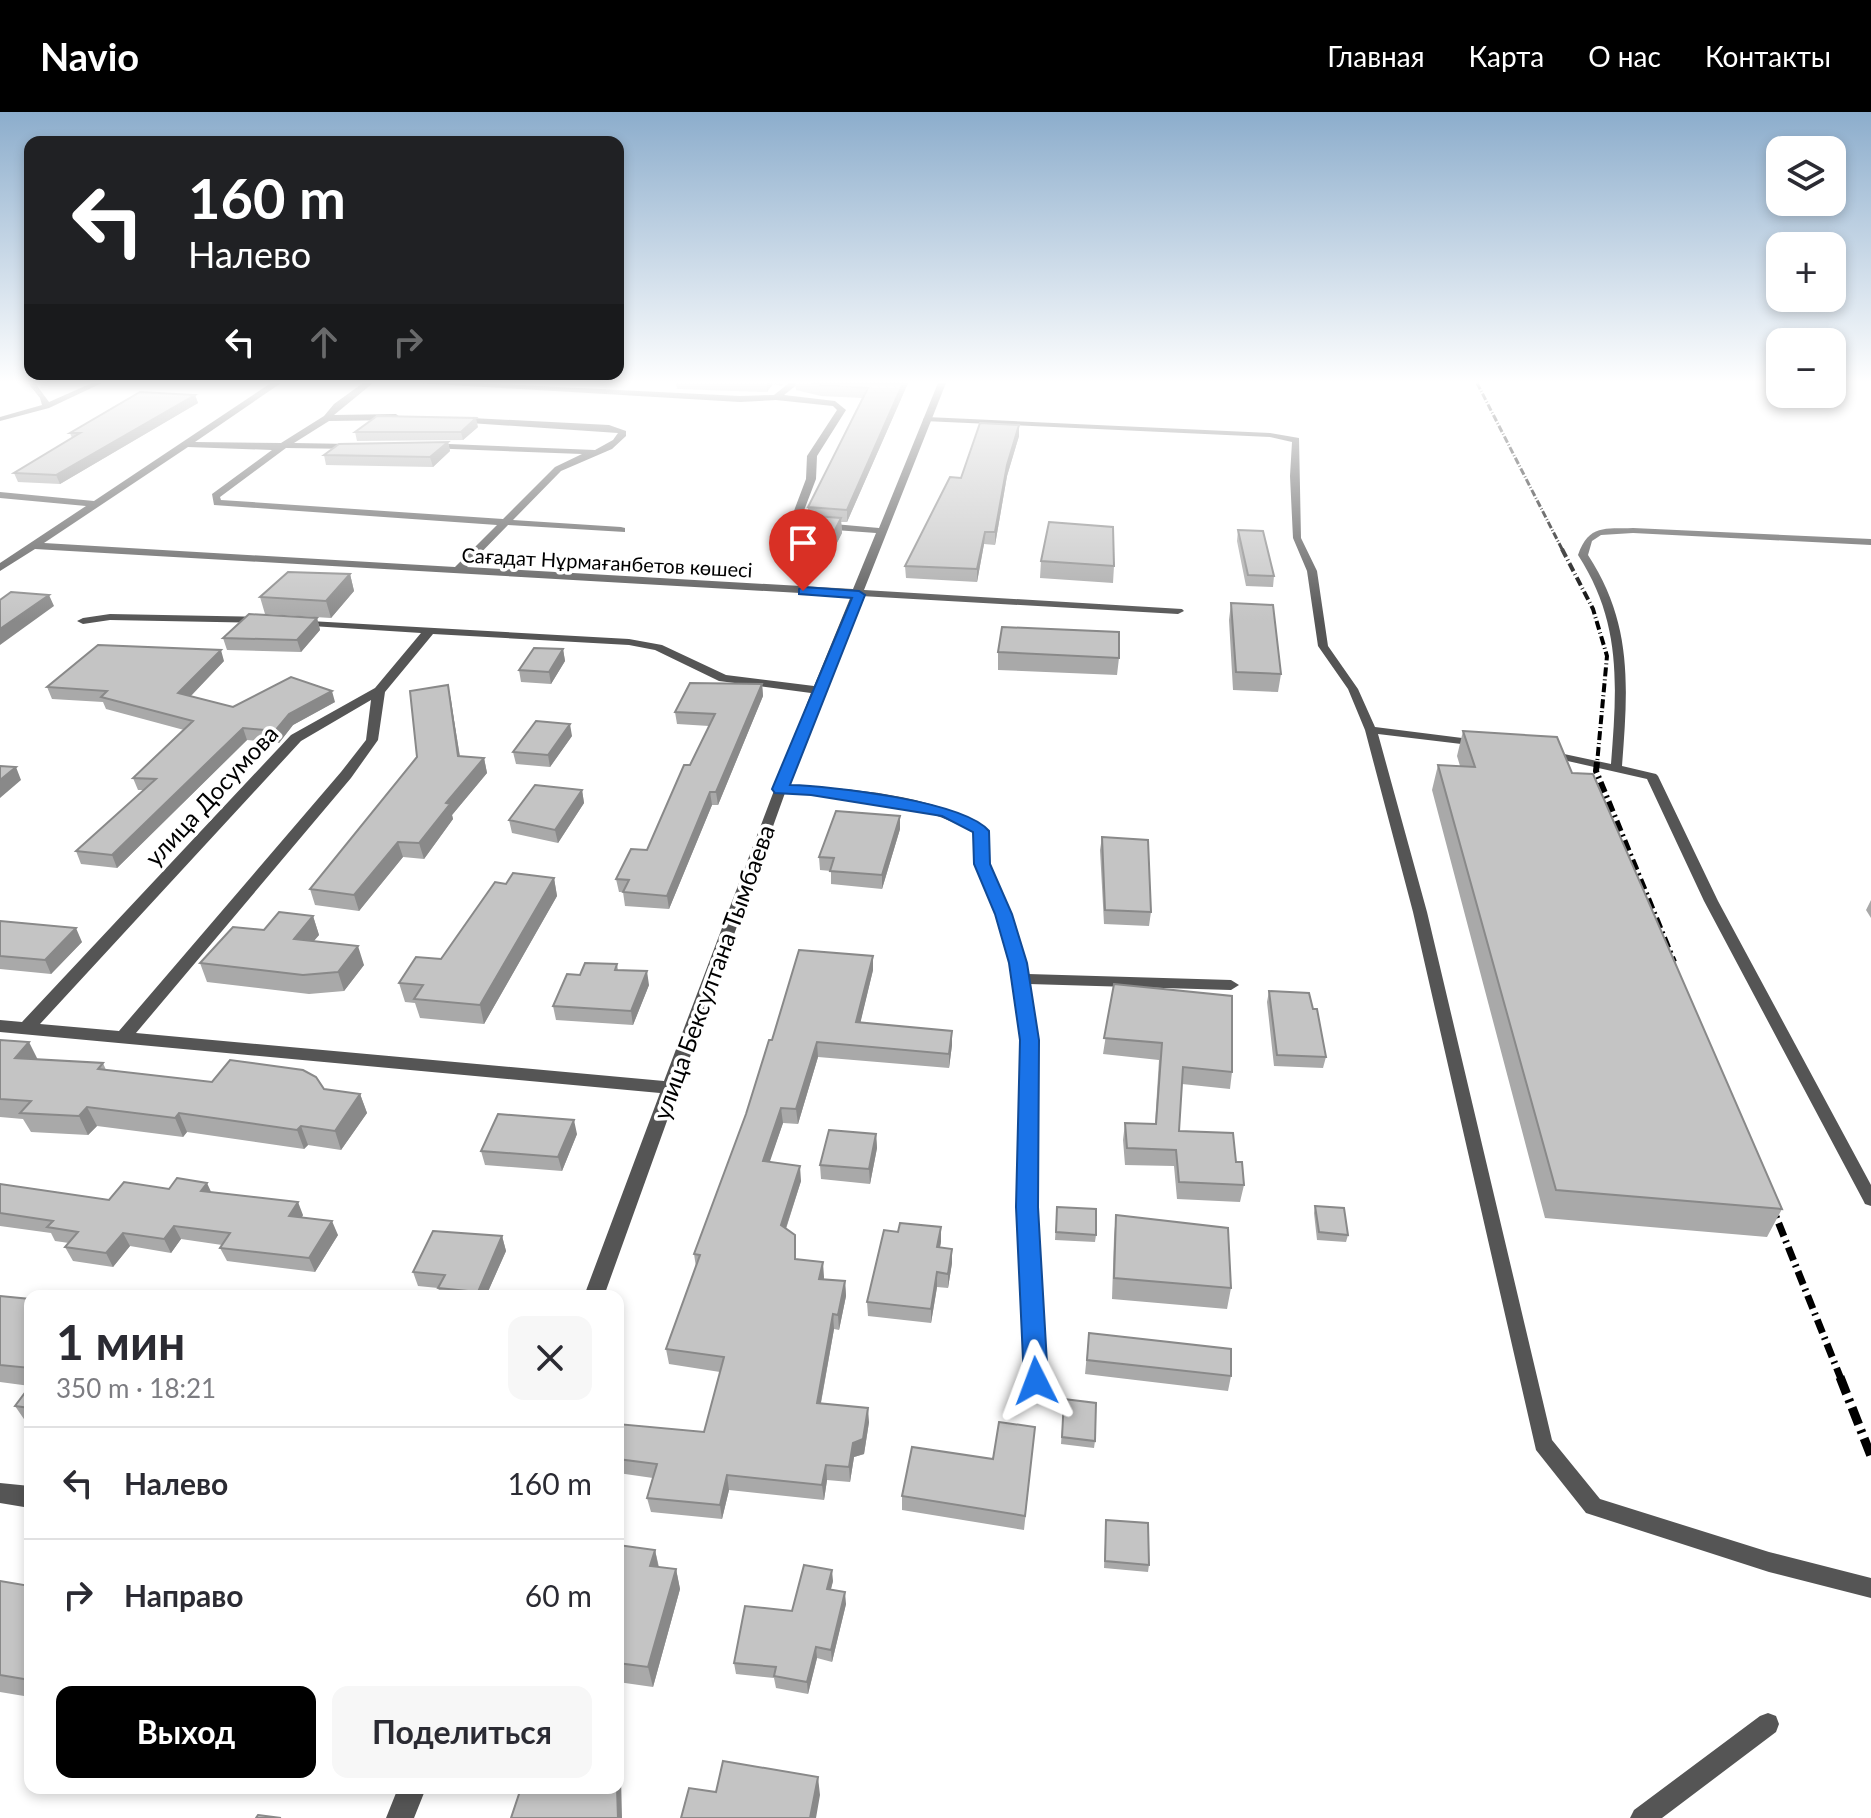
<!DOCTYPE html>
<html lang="ru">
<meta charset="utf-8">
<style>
:root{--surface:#fff;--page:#f7f7f7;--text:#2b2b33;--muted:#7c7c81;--line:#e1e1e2;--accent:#000}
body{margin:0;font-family:Lato,sans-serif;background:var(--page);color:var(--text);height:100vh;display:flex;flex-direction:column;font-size:30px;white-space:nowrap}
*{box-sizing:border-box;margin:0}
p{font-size:26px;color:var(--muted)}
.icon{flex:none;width:44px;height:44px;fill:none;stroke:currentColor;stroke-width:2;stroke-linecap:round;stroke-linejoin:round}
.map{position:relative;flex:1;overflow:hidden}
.side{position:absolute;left:24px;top:1178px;width:600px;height:504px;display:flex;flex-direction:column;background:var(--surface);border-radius:16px;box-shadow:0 4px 12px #0003}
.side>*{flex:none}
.banner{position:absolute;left:24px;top:24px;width:600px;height:244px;border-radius:16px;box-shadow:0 4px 12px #0003;background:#202124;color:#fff;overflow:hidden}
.buttons{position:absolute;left:1766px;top:24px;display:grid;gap:16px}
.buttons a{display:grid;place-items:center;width:80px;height:80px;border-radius:16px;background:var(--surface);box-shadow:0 4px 12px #0003;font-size:40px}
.pin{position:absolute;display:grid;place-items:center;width:68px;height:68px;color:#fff;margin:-82px -34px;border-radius:50% 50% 50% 0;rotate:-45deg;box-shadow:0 0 8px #0007}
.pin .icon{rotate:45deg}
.me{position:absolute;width:88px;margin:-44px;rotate:357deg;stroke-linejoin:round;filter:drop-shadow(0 0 6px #0008)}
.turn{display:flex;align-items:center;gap:28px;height:168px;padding:0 32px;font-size:36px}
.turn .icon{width:104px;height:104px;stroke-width:2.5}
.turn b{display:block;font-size:56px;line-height:68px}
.lanes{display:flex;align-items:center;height:76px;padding:0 32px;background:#0003;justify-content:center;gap:40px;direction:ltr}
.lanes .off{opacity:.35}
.round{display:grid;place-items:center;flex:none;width:84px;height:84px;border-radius:16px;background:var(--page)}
.head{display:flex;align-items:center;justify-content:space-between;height:136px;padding:0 32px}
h1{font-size:48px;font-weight:700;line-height:60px}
.primary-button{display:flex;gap:16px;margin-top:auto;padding:16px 32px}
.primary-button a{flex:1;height:92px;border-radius:16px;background:var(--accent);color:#fff;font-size:32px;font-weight:700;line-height:92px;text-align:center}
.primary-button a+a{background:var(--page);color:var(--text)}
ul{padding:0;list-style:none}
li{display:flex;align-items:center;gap:24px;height:112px;padding:0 32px;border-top:2px solid var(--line)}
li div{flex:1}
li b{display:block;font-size:30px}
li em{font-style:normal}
header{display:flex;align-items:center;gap:48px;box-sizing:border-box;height:112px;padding:0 40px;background:var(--accent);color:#fff}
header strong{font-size:38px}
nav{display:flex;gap:44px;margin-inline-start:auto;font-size:28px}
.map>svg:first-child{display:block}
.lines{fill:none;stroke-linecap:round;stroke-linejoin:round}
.lane{fill:#555;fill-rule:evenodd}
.street{fill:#555;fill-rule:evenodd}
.rail-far4{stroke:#000;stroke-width:3;stroke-dasharray:7 2 1 2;stroke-linecap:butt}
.rail-far3{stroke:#000;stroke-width:4;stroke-dasharray:9 3 1 3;stroke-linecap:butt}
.rail-far2{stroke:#000;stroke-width:6;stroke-dasharray:11 4 2 4;stroke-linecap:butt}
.rail-far1{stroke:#000;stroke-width:7;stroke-dasharray:14 5 2 5;stroke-linecap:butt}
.rail{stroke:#000;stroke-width:9;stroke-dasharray:18 6 3 6;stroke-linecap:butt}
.wall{fill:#a9a9a9}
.shaded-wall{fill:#898989}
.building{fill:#c4c4c4;stroke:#898989;stroke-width:2}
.route{fill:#1a73e8;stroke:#114b97;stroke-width:2}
.labels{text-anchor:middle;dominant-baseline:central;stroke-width:7;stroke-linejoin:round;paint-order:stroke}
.far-street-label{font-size:20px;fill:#000;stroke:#fff}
.street-label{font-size:24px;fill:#000;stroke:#fff}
</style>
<header>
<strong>Navio</strong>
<nav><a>Главная</a><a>Карта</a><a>О нас</a><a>Контакты</a></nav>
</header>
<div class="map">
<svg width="1871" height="1706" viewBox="0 0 1871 1706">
<rect width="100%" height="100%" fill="#fff"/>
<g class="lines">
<!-- lane -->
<path class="lane" d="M28 271H35L49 290 92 271H102L49 296 0 309V305L42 293 40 286Z
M927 305 1270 321 1299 326 1301 426 1317 459 1328 534 1358 577 1375 615 1478 628 1484 631 1478 634 1378 622 1427 800 1552 1328 1600 1387 1769 1440 1871 1466V1486L1769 1460 1586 1401 1536 1338 1413 800 1365 618 1348 577 1318 534 1307 459 1293 426 1290 364 1292 330 1270 325 924 309 923 307Z
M1633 416 1871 427V433L1633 421 1601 423 1592 429 1588 443C1633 512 1628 575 1622 654L1656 662 1658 664 1718 789 1871 1073V1094L1865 1092 1863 1088 1704 789 1647 667 1550 645 1544 642 1550 639 1611 652C1617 574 1622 511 1578 443 1589 412 1605 417 1633 416Z
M1768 1601 1776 1604 1779 1612 1776 1620 1662 1706H1630L1634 1698 1760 1604Z"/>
<!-- street -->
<path class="street" d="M271 271H281L195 330 281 331 324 304 334 292 363 271H373L334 303 396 302 400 305 396 308 329 309 294 331 352 332 357 335 355 337 286 336 220 385 221 388 503 407 555 355 582 342 427 336 422 333 424 331 595 338 613 328 618 321 455 310 451 307 452 305 609 313 626 319V324L612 337 561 359 513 408 621 415 625 416V420L508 413 467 455 853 477 876 421 794 415 789 412 806 367 807 344 837 298 833 294 776 288 740 290 418 271H476L740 284 774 283 789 271H799L784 283 835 289 846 298 817 344 816 367 800 409 879 416 938 271H946L864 478 1182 497 1184 499 1178 502 861 484 788 673C854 677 928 681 986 716L989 752 1012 802 1028 862 1231 868 1239 873 1231 878 1029 872 1038 928 1037 1095 1047 1269 1044 1275 1036 1278 1028 1275 1025 1269 1017 1095 1020 928 1010 851 996 802 975 752 974 721C919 688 848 685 785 681L604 1184H584L660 981 0 920V908L22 910 291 623 375 576 421 521 296 513 290 510 292 508 629 527 662 533 726 563 814 574 851 484 35 437 0 459V451L86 394 0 386V380L94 389ZM188 335 272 338 212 382 214 393 497 413 455 455 44 431ZM433 522 629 533 655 538 719 569 811 581 664 969 136 921 351 666 378 628 385 580ZM371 588 366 628 341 660 119 919 40 912 301 629Z
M110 502 265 505 271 508 265 511 110 508 83 512 77 509 83 506Z
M0 1371 30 1374V1396L0 1391Z
M398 1676H426L414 1706H386Z"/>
<!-- rail-far4 -->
<path class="rail-far4" d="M1477 271 1563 439"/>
<!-- rail-far3 -->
<path class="rail-far3" d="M1562 437 1593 497 1607 544 1597 652"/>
<!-- rail-far2 -->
<path class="rail-far2" d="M1597 650 1596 659 1674 850"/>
<!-- rail-far1 -->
<path class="rail-far1" d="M1769 1087 1841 1267"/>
<!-- rail -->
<path class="rail" d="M1840 1265 1871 1344"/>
</g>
<!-- wall -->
<path class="wall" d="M676 271H784L781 274 773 272 767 280 677 277Z
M795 271H908L847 410H841L842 421 825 454 784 451 782 435 808 403V395L862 286 821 284 796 278Z
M195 283 198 291 60 372 18 370 14 361 72 326 70 321Z
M1019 313V324L1007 364 995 433 984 432 977 470 906 466 905 454Z
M478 315 463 328 357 329 355 320Z
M448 330 450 339 433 355 326 353 324 343Z
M1238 418 1274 464 1273 475 1246 474 1237 429Z
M1041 449 1114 454 1113 471 1040 466Z
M350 462 354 479 331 506 265 502 260 485Z
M1231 491 1281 562 1278 580 1233 578 1229 508Z
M317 506 320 518 301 540 227 538 223 526Z
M563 537 565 549 551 572 521 570 519 558Z
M998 540 1119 546 1117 563 998 558Z
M224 549 191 584 233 595 335 590 293 613 279 631 247 628 117 756 81 752 76 739 144 678H138L133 666 184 618 106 597 103 590 52 587 47 575Z
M762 572 763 584 718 693H712L669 797 625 794 623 780H619L616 767 647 738 709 614 677 612 675 600Z
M448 573 460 644 484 646 487 661 452 703 453 707 424 747 403 745 359 799 315 793 310 777 417 645Z
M1463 619 1572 661 1782 1097 1767 1125 1545 1106 1432 678 1438 653 1460 654 1457 644Z
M572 624 550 655 516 652 513 640Z
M582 678 584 691 558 731 512 721 509 708Z
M900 704V717L882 777 831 772V759L820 758 819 745Z
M1102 725 1151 800 1149 814 1104 812 1100 738Z
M554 766 557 784 484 912 420 906 415 891 405 890 399 871 441 847 506 772Z
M1871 788V806L1866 798Z
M313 804 319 823 313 829 364 853 344 879 309 882 207 870 200 851 264 818Z
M0 809 82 830 51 862 0 857Z
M873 844V858L860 911 952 933 949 956 818 945 798 1012 783 1011 769 1050 801 1069 786 1117 796 1138V1147L824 1165V1167L845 1169 846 1184 839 1218 834 1217 821 1291 869 1310 864 1342 854 1345 850 1370 827 1368 824 1388 729 1378 722 1407 651 1400 647 1386 653 1366 618 1361V1312L704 1320 720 1260 669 1252 666 1237 696 1155 694 1142 746 1002 772 928Z
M617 852 618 858 649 873 633 913 556 908 553 894Z
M1114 872 1232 960 1230 977 1182 972 1179 1019 1236 1050 1244 1073 1240 1090 1177 1087 1174 1054 1125 1053 1123 1028 1125 1011 1155 1012 1159 948 1103 942Z
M1269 879 1326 945 1323 956 1274 954 1267 890Z
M0 928 37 947 103 951 106 958 212 970 324 977 360 982 367 1001 341 1038 308 1033 304 1037 187 1020 183 1025 97 1014 88 1023 31 1020 23 1007 0 1005Z
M577 1022 562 1059 485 1053 481 1039Z
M876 1022 877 1036 870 1072 821 1067 820 1053Z
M0 1072 109 1088 169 1077 212 1080 303 1103 302 1105 338 1123 315 1160 227 1149 220 1136 222 1133 181 1127 171 1141 130 1134 113 1155 73 1149 65 1135 69 1131 55 1129 51 1121 0 1114Z
M1315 1094 1348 1123 1346 1130 1317 1128 1314 1101Z
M1057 1095 1096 1123 1095 1130 1055 1128Z
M1116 1103 1231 1176 1227 1197 1112 1187 1114 1125Z
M502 1124 506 1139 486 1184H441L438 1176 418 1174 413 1160Z
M941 1130 940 1135 952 1151 948 1176 937 1175 931 1211 868 1204 867 1190Z
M0 1184 30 1187V1274L0 1270Z
M1089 1221 1231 1264 1228 1279 1085 1262Z
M30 1274V1313H28L15 1294Z
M1064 1287 1095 1329 1094 1336 1061 1332Z
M1035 1315 1024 1418 902 1398V1384L993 1347Z
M1106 1408 1149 1453 1148 1460 1104 1456Z
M618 1433 655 1438 659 1455 676 1457 680 1477 653 1575 618 1570Z
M0 1469 30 1474V1585L0 1580Z
M833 1469 831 1477 846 1492 832 1550 817 1546 808 1582 776 1576 774 1566 736 1562 734 1551 792 1499Z"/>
<!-- shaded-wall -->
<path class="shaded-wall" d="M767 271 773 272 767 280Z
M903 271H908L847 410V398Z
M195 283 198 291 60 372 56 363Z
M476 306 478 315 463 328 461 320Z
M1019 313V324L1007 364 995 433V420L1007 353Z
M448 330 450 339 433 355 430 345Z
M841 406 842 421 825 454V438Z
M985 420 984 432 977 470V457Z
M350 462 354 479 331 506 326 489Z
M49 483 54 494 0 533V517Z
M317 506 320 518 301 540 297 528Z
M563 537 565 549 551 572 549 560Z
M221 538 224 549 182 593 178 581Z
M762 572 763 584 718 693 716 680Z
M448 573 451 588 462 659 458 644Z
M332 579 335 590 293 613 279 631 275 619 289 602Z
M570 612 572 624 550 655 548 643Z
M243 616 247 628 117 756 112 743Z
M484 646 487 661 452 703 453 707 424 747 419 731 446 691Z
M16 655 21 668 0 686V668Z
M582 678 584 691 558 731 555 718Z
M710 680 712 693 669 797 667 784Z
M900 704V717L882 777V763Z
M398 730 403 745 359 799 354 783Z
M554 766 557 784 484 912 480 893Z
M313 804 319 823 300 846 294 827Z
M76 816 82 830 51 862 45 848Z
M358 834 364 853 344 879 338 860Z
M873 844V858L857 925 856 910Z
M647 859 649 873 633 913 631 899Z
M952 919V933L949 956V942Z
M29 930 38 948 15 946Z
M817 930 818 945 798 1012 796 997Z
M360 982 367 1001 341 1038 335 1019Z
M87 995 97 1014 88 1023 79 1004Z
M781 996 783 1011 765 1064 763 1049Z
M179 1001 187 1020 183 1025 175 1006Z
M574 1008 577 1022 562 1059 558 1045Z
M301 1014 308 1033 304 1037 297 1018Z
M876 1022 877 1036 870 1072 869 1057Z
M800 1054 801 1069 782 1128 781 1113Z
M207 1071 213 1084 201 1079Z
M298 1090 303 1103 295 1117 289 1104Z
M332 1109 338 1123 315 1160 309 1146Z
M174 1114 181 1127 171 1141 164 1127Z
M941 1115V1130L937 1149V1135Z
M123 1121 130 1134 113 1155 106 1141Z
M502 1124 506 1139 486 1184H479L478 1180Z
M952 1137V1151L948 1176V1162Z
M823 1150 824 1165 820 1182 819 1167Z
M937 1160V1175L931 1211V1197Z
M845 1169 846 1184 839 1218 838 1203Z
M833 1202 834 1217 818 1306 817 1291Z
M868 1296 869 1310 864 1342 854 1345 850 1370 849 1355 853 1331Z
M826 1353 827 1368 824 1388 822 1373Z
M727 1363 729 1378 722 1407 720 1393Z
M655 1438 659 1458 650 1454Z
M676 1457 680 1477 653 1575 648 1555Z
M832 1458 833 1469 828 1488 827 1477Z
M845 1480 846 1492 832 1550 831 1538Z
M816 1535 817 1546 808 1582 807 1570Z
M618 1657 621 1665 622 1706H618Z
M818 1665 820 1683 816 1706H810Z"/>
<!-- building -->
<path class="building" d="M812 271H903L847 398 808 395 868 276 821 273Z
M140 280 195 283 56 363 14 361 80 321H70Z
M377 304 476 306 461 320H355Z
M980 311 1019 313 1007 353 995 420H985L977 457 905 454 950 365 961 366Z
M448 330 430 345 324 343 339 332Z
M801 403 841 406 825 438 782 435Z
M1049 410 1113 415 1114 454 1041 449Z
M1238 418 1263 419 1274 464 1248 463Z
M288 460 350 462 326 489 260 485Z
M11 480 49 483 0 517V488Z
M1231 491 1273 493 1281 562 1236 560Z
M249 502 317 506 297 528 223 526Z
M1002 515 1119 520V546L998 540Z
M98 533 221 538 178 581 233 595 291 565 332 579 289 602 275 619 243 616 112 743 76 739 156 667 133 666 193 609 101 585 107 579 47 575Z
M534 536 563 537 549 560 519 558Z
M690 571 762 572 716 680H710L667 784 623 780 629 768 616 767 631 737 647 738 684 653H690L715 602 675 600Z
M448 573 458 644 484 646 446 691 450 692 419 731 398 730 354 783 310 777 417 645 410 579Z
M536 609 570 612 548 643 513 640Z
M1463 619 1557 625 1572 661 1593 662 1782 1097 1556 1078 1438 653 1475 655Z
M0 654 16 655 0 668Z
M535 673 582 678 555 718 509 708Z
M836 699 900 704 882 763 830 759 834 746 819 745Z
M1102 725 1148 728 1151 800 1105 798Z
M513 761 554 766 480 893 414 887 423 873 399 871 416 845 441 847 495 770 506 772Z
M279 800 313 804 294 827 358 834 338 860 303 863 200 851 233 815 264 818Z
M0 809 76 816 45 848 0 844Z
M799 838 873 844 856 910 952 919 949 942 817 930 796 997 781 996 763 1049 800 1054 781 1113 795 1123V1147L823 1150 819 1167 845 1169 838 1203 833 1202 817 1291 868 1296 863 1327 853 1331 849 1355 826 1353 822 1373 727 1363 720 1393 647 1386 657 1352 618 1347V1312L704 1320 724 1245 666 1237 700 1143 694 1142 746 1002 769 928H772Z
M585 851 617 852 615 858 647 859 631 899 553 894 567 862 580 863Z
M1114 872 1232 884V960L1183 955 1179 1019 1233 1021 1236 1050H1242L1244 1073 1179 1070 1176 1038 1127 1036 1125 1011 1156 1012 1162 931 1104 926Z
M1269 879 1309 881 1313 897H1317L1326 945 1277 943Z
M0 928 29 930 15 946 103 951 98 957 212 970 230 948 303 958 316 965 324 977 360 982 335 1019 301 1014 297 1018 179 1001 175 1006 87 995 79 1004 20 1001 31 989 0 987Z
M498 1002 574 1008 558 1045 481 1039Z
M829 1018 876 1022 869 1057 820 1053Z
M177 1066 207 1071 201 1079 298 1090 289 1104 332 1109 309 1146 220 1136 230 1121 174 1114 164 1127 123 1121 106 1141 65 1135 78 1120 47 1115 53 1109 0 1101V1072L109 1088 124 1070 169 1077Z
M1315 1094 1344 1096 1348 1123 1319 1120Z
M1057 1095 1096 1097V1123L1056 1120Z
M1116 1103 1228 1116 1231 1176 1114 1166Z
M900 1111 941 1115 937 1135 952 1137 948 1162 937 1160 931 1197 867 1190 884 1118 898 1120Z
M433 1119 502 1124 478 1180 438 1176 445 1163 413 1160Z
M0 1184 30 1187V1256L0 1253Z
M1089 1221 1231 1237V1264L1087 1248Z
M30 1274V1296L15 1294Z
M1064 1287 1096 1291 1095 1329 1062 1325Z
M999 1310 1035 1315 1025 1404 902 1384 912 1335 993 1347Z
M1106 1408 1148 1411 1149 1453 1105 1449Z
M618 1433 655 1438 650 1454 676 1457 648 1555 618 1551Z
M804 1453 832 1458 827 1477 845 1480 831 1538 816 1535 807 1570 774 1564 776 1555 734 1551 745 1494 792 1499Z
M0 1469 30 1474V1568L0 1563Z
M723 1649 818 1665 810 1706H681L689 1676 716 1680Z
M521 1676H617L618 1706H511Z
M258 1703 281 1706H256Z"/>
<!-- sky -->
<linearGradient id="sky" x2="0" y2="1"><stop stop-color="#8cadcc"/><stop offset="0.53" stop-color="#fff"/><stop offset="1" stop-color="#fff" stop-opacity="0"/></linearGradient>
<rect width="1871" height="510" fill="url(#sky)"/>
<!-- route -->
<path class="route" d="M803 475 859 479 865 483 790 673C831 674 964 689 989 719L990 752 1012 802 1027 851 1039 928 1038 1095 1048 1269 1044 1276 1036 1279 1027 1276 1024 1269 1016 1095 1020 928 1009 851 995 802 974 752 973 720 942 704 811 683 775 681 772 677 852 486 799 482V477Z"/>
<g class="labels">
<!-- far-street labels -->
<g class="far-street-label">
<text transform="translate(607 450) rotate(3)">Сағадат Нұрмағанбетов көшесі</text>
</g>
<!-- street labels -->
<g class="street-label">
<text transform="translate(211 683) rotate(-47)">улица Досумова</text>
<text transform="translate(713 860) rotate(-70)">улица Бексултана Тымбаева</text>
</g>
</g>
</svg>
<div class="buttons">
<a><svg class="icon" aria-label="layers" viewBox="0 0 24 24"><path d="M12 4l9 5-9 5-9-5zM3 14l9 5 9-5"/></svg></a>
<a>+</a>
<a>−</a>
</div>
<div class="pin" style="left:803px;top:479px;background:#d93025"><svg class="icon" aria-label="arrive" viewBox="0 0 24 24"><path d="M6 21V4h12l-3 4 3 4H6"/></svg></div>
<svg class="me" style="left:1036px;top:1269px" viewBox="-20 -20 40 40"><path d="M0-17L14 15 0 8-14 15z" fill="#1a73e8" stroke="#fff" stroke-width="4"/></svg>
<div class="banner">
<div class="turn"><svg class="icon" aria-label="left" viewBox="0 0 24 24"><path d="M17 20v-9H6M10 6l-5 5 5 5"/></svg><div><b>160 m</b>Налево</div></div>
<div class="lanes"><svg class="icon" aria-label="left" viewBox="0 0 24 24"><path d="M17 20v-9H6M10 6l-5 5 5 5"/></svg><svg class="icon off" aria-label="ahead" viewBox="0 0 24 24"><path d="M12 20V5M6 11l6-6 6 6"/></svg><svg class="icon off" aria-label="right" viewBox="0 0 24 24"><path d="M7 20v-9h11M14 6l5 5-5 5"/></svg></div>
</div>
<section class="side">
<div class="head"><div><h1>1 мин</h1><p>350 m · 18:21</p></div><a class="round"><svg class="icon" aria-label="close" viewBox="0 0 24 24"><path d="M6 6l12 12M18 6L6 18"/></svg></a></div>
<ul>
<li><svg class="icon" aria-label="left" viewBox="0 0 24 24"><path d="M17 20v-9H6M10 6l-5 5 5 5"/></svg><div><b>Налево</b></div><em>160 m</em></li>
<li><svg class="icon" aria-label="right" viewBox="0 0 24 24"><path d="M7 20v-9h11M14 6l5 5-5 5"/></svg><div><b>Направо</b></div><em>60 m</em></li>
</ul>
<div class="primary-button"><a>Выход</a><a>Поделиться</a></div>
</section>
</div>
